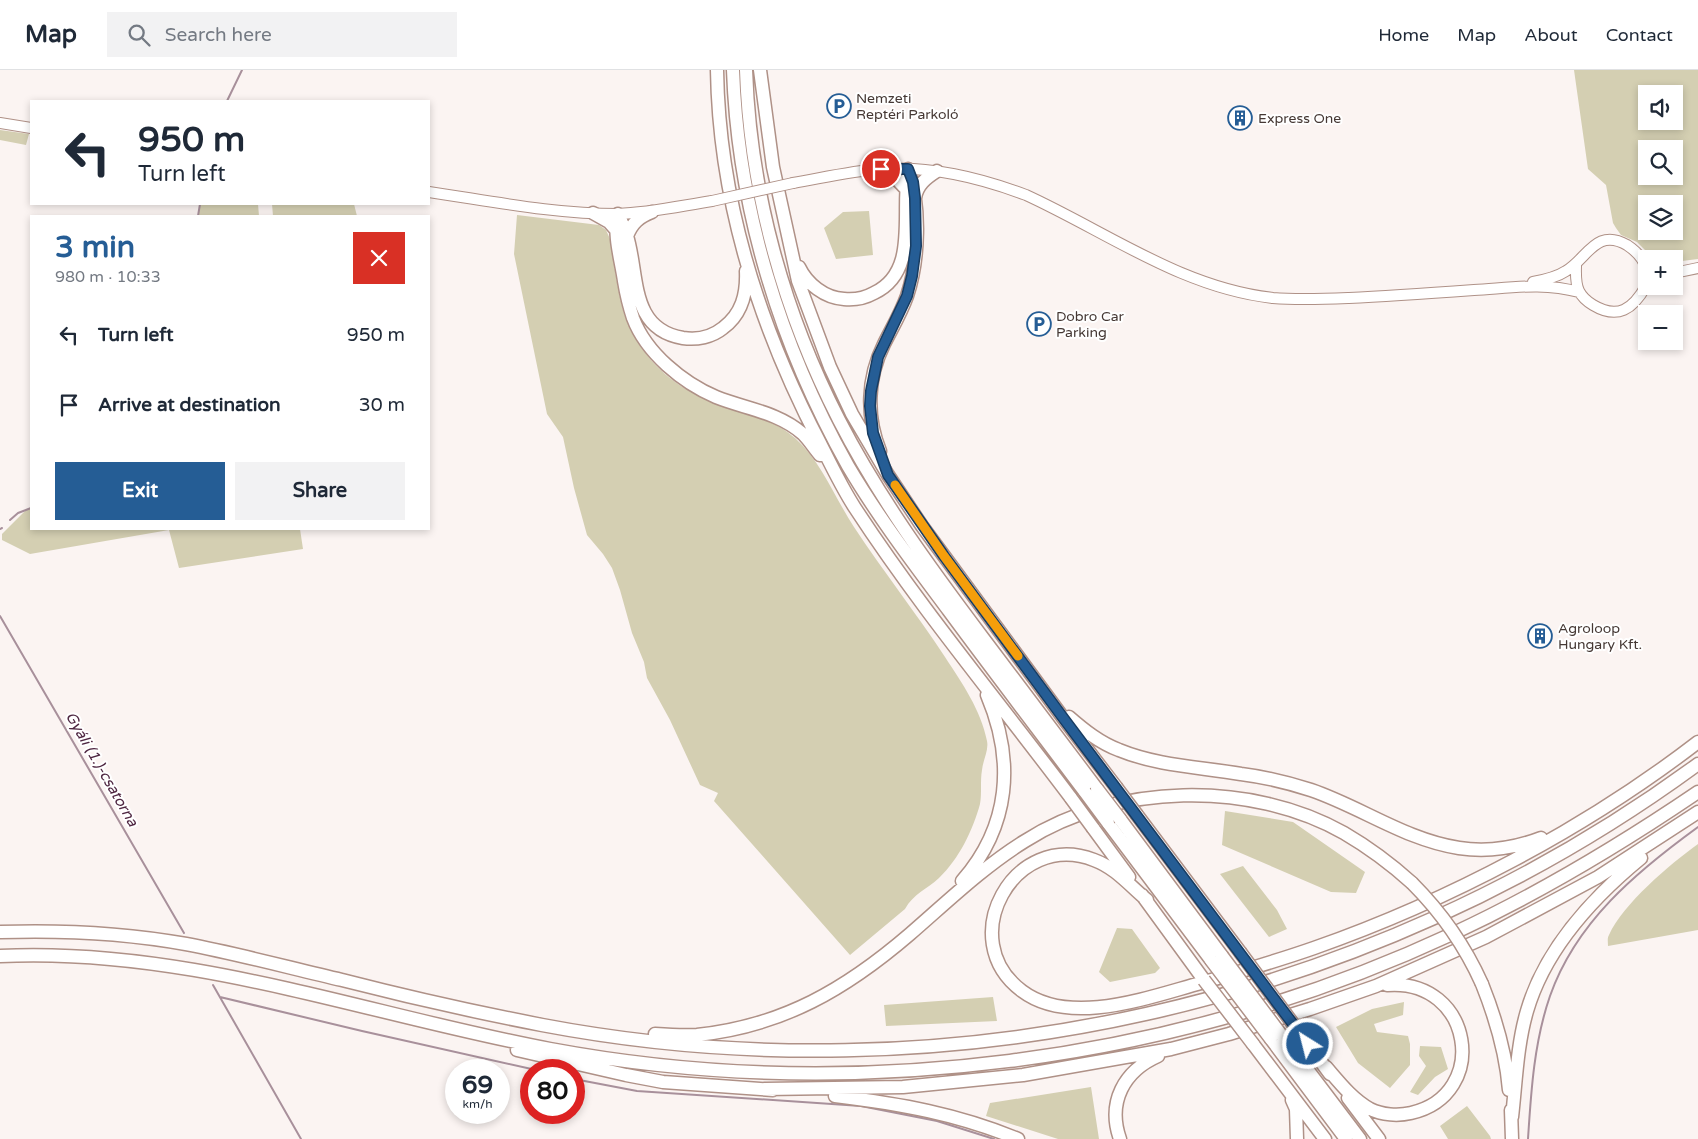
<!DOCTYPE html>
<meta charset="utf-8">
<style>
:root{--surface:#fff;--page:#f2f2f3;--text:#1f2937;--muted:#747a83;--line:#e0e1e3;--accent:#255d95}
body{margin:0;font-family:"Varela Round",sans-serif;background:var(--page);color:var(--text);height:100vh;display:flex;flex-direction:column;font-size:19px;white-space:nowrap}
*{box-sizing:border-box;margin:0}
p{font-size:16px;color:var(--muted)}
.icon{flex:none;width:28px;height:28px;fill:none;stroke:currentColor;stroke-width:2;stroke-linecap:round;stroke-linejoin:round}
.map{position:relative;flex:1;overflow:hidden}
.side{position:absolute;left:30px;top:145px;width:400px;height:315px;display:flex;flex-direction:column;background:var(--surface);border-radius:0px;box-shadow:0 2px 8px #0003}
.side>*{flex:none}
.banner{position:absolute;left:30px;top:30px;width:400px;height:105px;border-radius:0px;box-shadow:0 2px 8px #0003;background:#fff;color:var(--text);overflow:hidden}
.controls{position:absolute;left:1638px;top:15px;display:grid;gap:10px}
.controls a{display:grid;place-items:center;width:45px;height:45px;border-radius:0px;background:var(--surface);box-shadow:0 2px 8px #0003;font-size:25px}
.speed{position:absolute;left:445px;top:989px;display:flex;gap:10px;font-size:25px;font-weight:700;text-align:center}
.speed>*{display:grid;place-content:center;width:65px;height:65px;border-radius:50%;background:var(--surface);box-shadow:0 2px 8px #0003;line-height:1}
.speed small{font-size:12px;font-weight:400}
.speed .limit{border:8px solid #d22;background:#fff;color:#111}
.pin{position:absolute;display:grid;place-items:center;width:42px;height:42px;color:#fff;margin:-21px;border:2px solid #fff;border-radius:50%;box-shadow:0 1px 5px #0007}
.me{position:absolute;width:55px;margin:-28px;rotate:324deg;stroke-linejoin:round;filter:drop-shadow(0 0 4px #0008)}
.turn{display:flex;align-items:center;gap:18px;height:105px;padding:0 25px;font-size:22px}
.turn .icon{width:65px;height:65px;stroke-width:2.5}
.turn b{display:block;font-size:35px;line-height:42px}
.round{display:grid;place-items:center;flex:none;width:52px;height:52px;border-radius:0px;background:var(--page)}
.overview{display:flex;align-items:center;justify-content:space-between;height:85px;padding:0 25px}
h1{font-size:30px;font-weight:700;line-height:38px;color:var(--accent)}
.primary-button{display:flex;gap:10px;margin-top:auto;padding:10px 25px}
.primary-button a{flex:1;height:58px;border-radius:0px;background:var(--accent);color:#fff;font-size:20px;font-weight:700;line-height:58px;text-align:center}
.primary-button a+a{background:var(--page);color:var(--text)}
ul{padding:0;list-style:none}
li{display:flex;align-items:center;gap:15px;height:70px;padding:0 25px}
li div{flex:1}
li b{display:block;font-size:19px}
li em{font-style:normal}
header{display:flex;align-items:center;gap:30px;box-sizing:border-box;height:70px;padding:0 25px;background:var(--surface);border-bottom:1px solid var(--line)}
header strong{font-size:24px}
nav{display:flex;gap:28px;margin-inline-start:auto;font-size:18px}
.search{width:350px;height:45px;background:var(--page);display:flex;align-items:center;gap:12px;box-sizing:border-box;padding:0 18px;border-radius:0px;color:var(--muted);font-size:19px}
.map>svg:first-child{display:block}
.green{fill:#d4cfb2;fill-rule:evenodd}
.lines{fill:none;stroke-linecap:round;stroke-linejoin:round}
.stream{stroke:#a8909b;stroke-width:2}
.secondary-casing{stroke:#af9187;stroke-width:12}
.highway-casing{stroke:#af9187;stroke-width:15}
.secondary{stroke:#fff;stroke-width:10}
.highway{stroke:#fff;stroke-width:12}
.secondary-bridge-casing{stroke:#af9187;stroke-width:12;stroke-linecap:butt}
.highway-bridge-casing{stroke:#af9187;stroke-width:15;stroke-linecap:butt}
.secondary-bridge{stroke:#fff;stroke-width:10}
.highway-bridge{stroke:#fff;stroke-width:12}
.route-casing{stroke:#183c61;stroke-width:12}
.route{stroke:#255d95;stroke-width:9}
.slow{stroke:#f59e0b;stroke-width:9}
.labels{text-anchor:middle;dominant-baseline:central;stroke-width:4;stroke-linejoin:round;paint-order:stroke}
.poi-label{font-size:14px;fill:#453834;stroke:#fff;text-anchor:start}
.water-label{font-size:15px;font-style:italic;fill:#4f2742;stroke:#fff}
</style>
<header>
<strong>Map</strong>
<div class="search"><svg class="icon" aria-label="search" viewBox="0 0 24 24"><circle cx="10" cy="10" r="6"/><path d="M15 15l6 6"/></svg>Search here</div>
<nav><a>Home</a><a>Map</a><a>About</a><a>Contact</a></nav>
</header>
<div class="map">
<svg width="1698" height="1069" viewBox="0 0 1698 1069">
<rect width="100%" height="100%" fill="#fbf4f2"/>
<!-- green -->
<path class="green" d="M1574 0H1698V189L1674 192V189L1653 188 1637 172 1621 165 1616 158 1613 153 1606 115 1588 99ZM1646 24H1674V51H1646ZM1646 79H1674V106H1646ZM1646 134H1674V161H1646Z
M0 60 29 64 26 75 0 70Z
M200 134H258L259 146H198Z
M272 134H354L357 146H273Z
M869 141 873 185 836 189 824 158 843 142Z
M517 145 599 155 606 160 610 169C614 193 617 217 623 240 633 273 657 302 686 319 696 324 708 328 718 332 745 342 773 349 795 368 821 391 835 428 854 457 883 501 916 543 945 587 962 613 981 640 987 671 989 680 983 690 982 700 980 711 982 723 980 734 973 760 959 789 939 808 927 819 913 824 905 839L850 885 714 731 718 723 700 715 670 650 647 608 644 592 632 563 620 520 612 498 603 484 587 465 574 418 563 367 547 344 514 184Z
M31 438V459H300L303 479 179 498 169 460 30 484 2 470V464L27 439Z
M1225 741 1293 752 1365 802 1356 823 1331 822 1222 775Z
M1698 774V860L1608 876C1608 872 1607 868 1609 865 1623 834 1670 794 1698 774Z
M1243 796 1277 840 1287 859 1269 867 1220 804Z
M1117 858 1132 859 1160 898 1155 903 1110 912 1099 902Z
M993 927 997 951 886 956 884 935Z
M1404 932 1403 945 1374 954 1377 962 1408 966 1410 974V995L1390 1018 1358 993 1336 957 1372 939Z
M1420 976 1441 977 1448 999 1435 1007 1418 1025 1410 1022 1426 996 1419 986Z
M1091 1017 1099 1069H1058L986 1046 990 1033Z
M1467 1036 1490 1066 1491 1069H1448L1440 1056Z"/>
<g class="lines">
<!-- stream -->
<path class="stream" d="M227 31 242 0
M198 146 200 134
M10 450 18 443 31 438
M0 459 2 458
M0 546 184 863
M213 915 301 1069
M220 927 362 961 536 1000
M574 1009 637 1021 861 1036 937 1051 994 1069
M1528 1069C1531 1022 1534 972 1550 926 1576 852 1636 802 1698 757"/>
<!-- secondary casing -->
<g class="secondary-casing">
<path id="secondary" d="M0 53 31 58
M793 113C822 108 851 101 880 99 931 96 978 107 1026 125 1107 162 1182 218 1273 228 1298 230 1323 229 1349 228 1390 226 1432 223 1474 220 1510 218 1543 212 1579 222
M429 122C491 131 554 144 618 144 649 143 680 136 712 131
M1576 195C1576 203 1575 213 1579 221 1582 227 1588 232 1593 235 1618 250 1633 239 1646 216
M1674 203 1698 198
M1533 212C1544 210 1557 207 1566 201 1587 189 1596 157 1627 175 1636 181 1643 188 1646 198"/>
</g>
<!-- highway casing -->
<g class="highway-casing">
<path id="highway" d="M717 0C719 130 760 258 820 373 831 395 842 418 855 438 921 539 999 632 1071 728
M733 0C738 139 780 275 848 396 878 447 914 494 949 541 994 602 1040 662 1085 722
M746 0C750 121 784 243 839 350 879 428 931 499 983 568 1021 618 1059 669 1097 719
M760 0 773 97 798 211 830 297 852 344 888 405 922 456 1064 649 1116 717
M881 99 889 101 905 118
M915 128C917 115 926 108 937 101
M593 143 609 152 617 161
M618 144C613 165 621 190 624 211 626 223 629 236 633 248 646 283 683 313 716 327 746 339 778 342 803 364 809 370 814 378 820 385
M620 148C622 154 626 160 627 166 639 204 629 259 683 268 697 270 712 267 723 258 742 244 747 224 746 201
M627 166C632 153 639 147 652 142
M799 197C807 214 825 228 844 229 854 230 865 228 874 223 919 202 901 143 908 104
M880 381C866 347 867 308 884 274 892 258 901 243 907 226 919 190 921 136 908 99
M1069 647C1084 660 1100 673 1119 680 1158 696 1200 697 1241 704 1265 707 1289 713 1311 720 1361 737 1406 770 1459 778 1486 782 1515 778 1541 768
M1137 745 1240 882
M1120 749 1222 886
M1108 753 1211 890
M1093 758 1129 807
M962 811C1010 756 1015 691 987 625
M1142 825 1204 910
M1147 830C1130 816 1116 798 1094 790 1014 759 953 870 1022 921 1070 957 1149 927 1201 913 1239 902 1277 891 1314 878 1448 831 1585 759 1698 672
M0 862C62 860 125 863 186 874 239 884 290 898 342 910 408 927 475 942 542 955 943 1031 1369 936 1698 694
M0 886C188 877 368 945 550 979 851 1035 1175 993 1452 864 1538 824 1620 775 1698 722
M1482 914C1496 949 1506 983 1509 1020
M1299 962 1330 1004
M655 964C669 965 683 966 697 965 783 956 846 919 910 864 947 832 983 797 1025 771 1116 713 1250 710 1344 763 1368 777 1391 794 1412 813
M1282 966 1360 1069
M1271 969 1346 1069
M1253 974 1325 1069
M517 980 626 1005 663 1012 773 1020
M1326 997C1339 1012 1352 1029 1370 1039 1382 1045 1398 1046 1411 1043 1491 1025 1473 908 1387 915
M765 1019 903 1017 1023 1005 1171 979 1229 964 1310 939 1376 916 1486 867 1598 807 1698 742
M835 1026C901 1034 957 1044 1018 1069
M1348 1028 1379 1069
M1292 1030 1296 1039 1297 1069
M1511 1040 1512 1069
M1512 1047C1516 1012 1517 975 1527 941 1545 879 1591 829 1641 788
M1120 1069C1107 1032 1124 1001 1158 986"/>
</g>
<!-- secondary -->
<use href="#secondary" class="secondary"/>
<!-- highway -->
<use href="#highway" class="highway"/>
<!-- secondary-bridge casing -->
<g class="secondary-bridge-casing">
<path id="secondary-bridge" d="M712 131 793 113"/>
</g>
<!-- highway-bridge casing -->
<g class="highway-bridge-casing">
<path id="highway-bridge" d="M1116 717 1137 745
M1097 719 1120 749
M1085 722 1108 753
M1071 728 1093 758
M1412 813C1442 843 1465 876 1482 914
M1240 882 1299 962
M1222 886 1282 966
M1211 890 1271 969
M1204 910 1253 974"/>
</g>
<!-- secondary-bridge -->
<use href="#secondary-bridge" class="secondary-bridge"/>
<!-- highway-bridge -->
<use href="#highway-bridge" class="highway-bridge"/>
</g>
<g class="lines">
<!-- route casing -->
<g class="route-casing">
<path id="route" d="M881 99H908L913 112 915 128 916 176 912 206 907 226 878 287 871 321 870 336 873 363 888 405 944 486 1064 649 1308 974"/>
</g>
<!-- route -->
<use href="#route" class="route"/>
<!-- slow -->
<path class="slow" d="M895 415 944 486 1018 586"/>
</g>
<!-- icons -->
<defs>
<g id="parking-ring" transform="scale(1.25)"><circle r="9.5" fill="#fff" stroke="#255d95" stroke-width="1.5"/><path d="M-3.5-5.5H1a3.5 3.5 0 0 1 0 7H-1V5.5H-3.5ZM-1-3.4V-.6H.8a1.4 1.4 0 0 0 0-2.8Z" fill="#255d95"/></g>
<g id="building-ring" transform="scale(1.25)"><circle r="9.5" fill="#fff" stroke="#255d95" stroke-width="1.5"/><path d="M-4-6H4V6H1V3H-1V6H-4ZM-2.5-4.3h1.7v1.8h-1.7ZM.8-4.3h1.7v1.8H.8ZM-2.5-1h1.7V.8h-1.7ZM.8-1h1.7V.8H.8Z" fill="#255d95"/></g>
</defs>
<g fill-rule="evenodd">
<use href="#parking-ring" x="839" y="36"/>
<use href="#building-ring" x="1240" y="48"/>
<use href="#parking-ring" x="1039" y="254"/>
<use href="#building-ring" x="1540" y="566"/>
</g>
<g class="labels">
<!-- poi labels -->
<g class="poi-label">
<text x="856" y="28">Nemzeti<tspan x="856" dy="16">Reptéri Parkoló</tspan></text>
<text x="1258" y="48">Express One</text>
<text x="1056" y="246">Dobro Car<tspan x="1056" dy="16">Parking</tspan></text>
<text x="1558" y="558">Agroloop<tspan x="1558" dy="16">Hungary Kft.</tspan></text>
</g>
<!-- water labels -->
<g class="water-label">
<text transform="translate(102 699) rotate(60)">Gyáli (1.)-csatorna</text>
</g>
</g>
</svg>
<div class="controls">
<a><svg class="icon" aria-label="sound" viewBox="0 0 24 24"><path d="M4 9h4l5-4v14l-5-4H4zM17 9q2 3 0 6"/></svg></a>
<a><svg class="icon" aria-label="search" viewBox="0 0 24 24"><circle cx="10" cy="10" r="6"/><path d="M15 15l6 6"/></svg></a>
<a><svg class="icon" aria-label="layers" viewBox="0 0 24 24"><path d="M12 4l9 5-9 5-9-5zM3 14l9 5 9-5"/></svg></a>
<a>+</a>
<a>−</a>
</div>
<div class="speed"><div>69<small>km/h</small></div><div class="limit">80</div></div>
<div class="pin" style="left:881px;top:99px;background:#d93025"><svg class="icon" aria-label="arrive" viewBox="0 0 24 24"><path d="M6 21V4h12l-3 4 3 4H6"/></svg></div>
<svg class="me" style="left:1308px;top:974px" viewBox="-20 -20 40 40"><circle r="17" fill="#255d95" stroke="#fff" stroke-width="3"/><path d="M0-11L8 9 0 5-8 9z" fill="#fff"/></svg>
<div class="banner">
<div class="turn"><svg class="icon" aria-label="left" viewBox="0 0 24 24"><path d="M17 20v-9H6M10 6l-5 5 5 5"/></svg><div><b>950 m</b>Turn left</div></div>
</div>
<section class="side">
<div class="overview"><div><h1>3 min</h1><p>980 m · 10:33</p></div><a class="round" style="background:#d93025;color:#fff"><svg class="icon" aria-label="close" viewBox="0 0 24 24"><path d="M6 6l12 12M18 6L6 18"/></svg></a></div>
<ul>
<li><svg class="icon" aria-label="left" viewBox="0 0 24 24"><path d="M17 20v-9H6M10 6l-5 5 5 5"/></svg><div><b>Turn left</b></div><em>950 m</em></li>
<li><svg class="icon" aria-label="arrive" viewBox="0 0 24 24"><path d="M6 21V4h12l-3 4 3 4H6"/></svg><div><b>Arrive at destination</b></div><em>30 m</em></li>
</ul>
<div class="primary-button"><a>Exit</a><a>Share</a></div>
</section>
</div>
